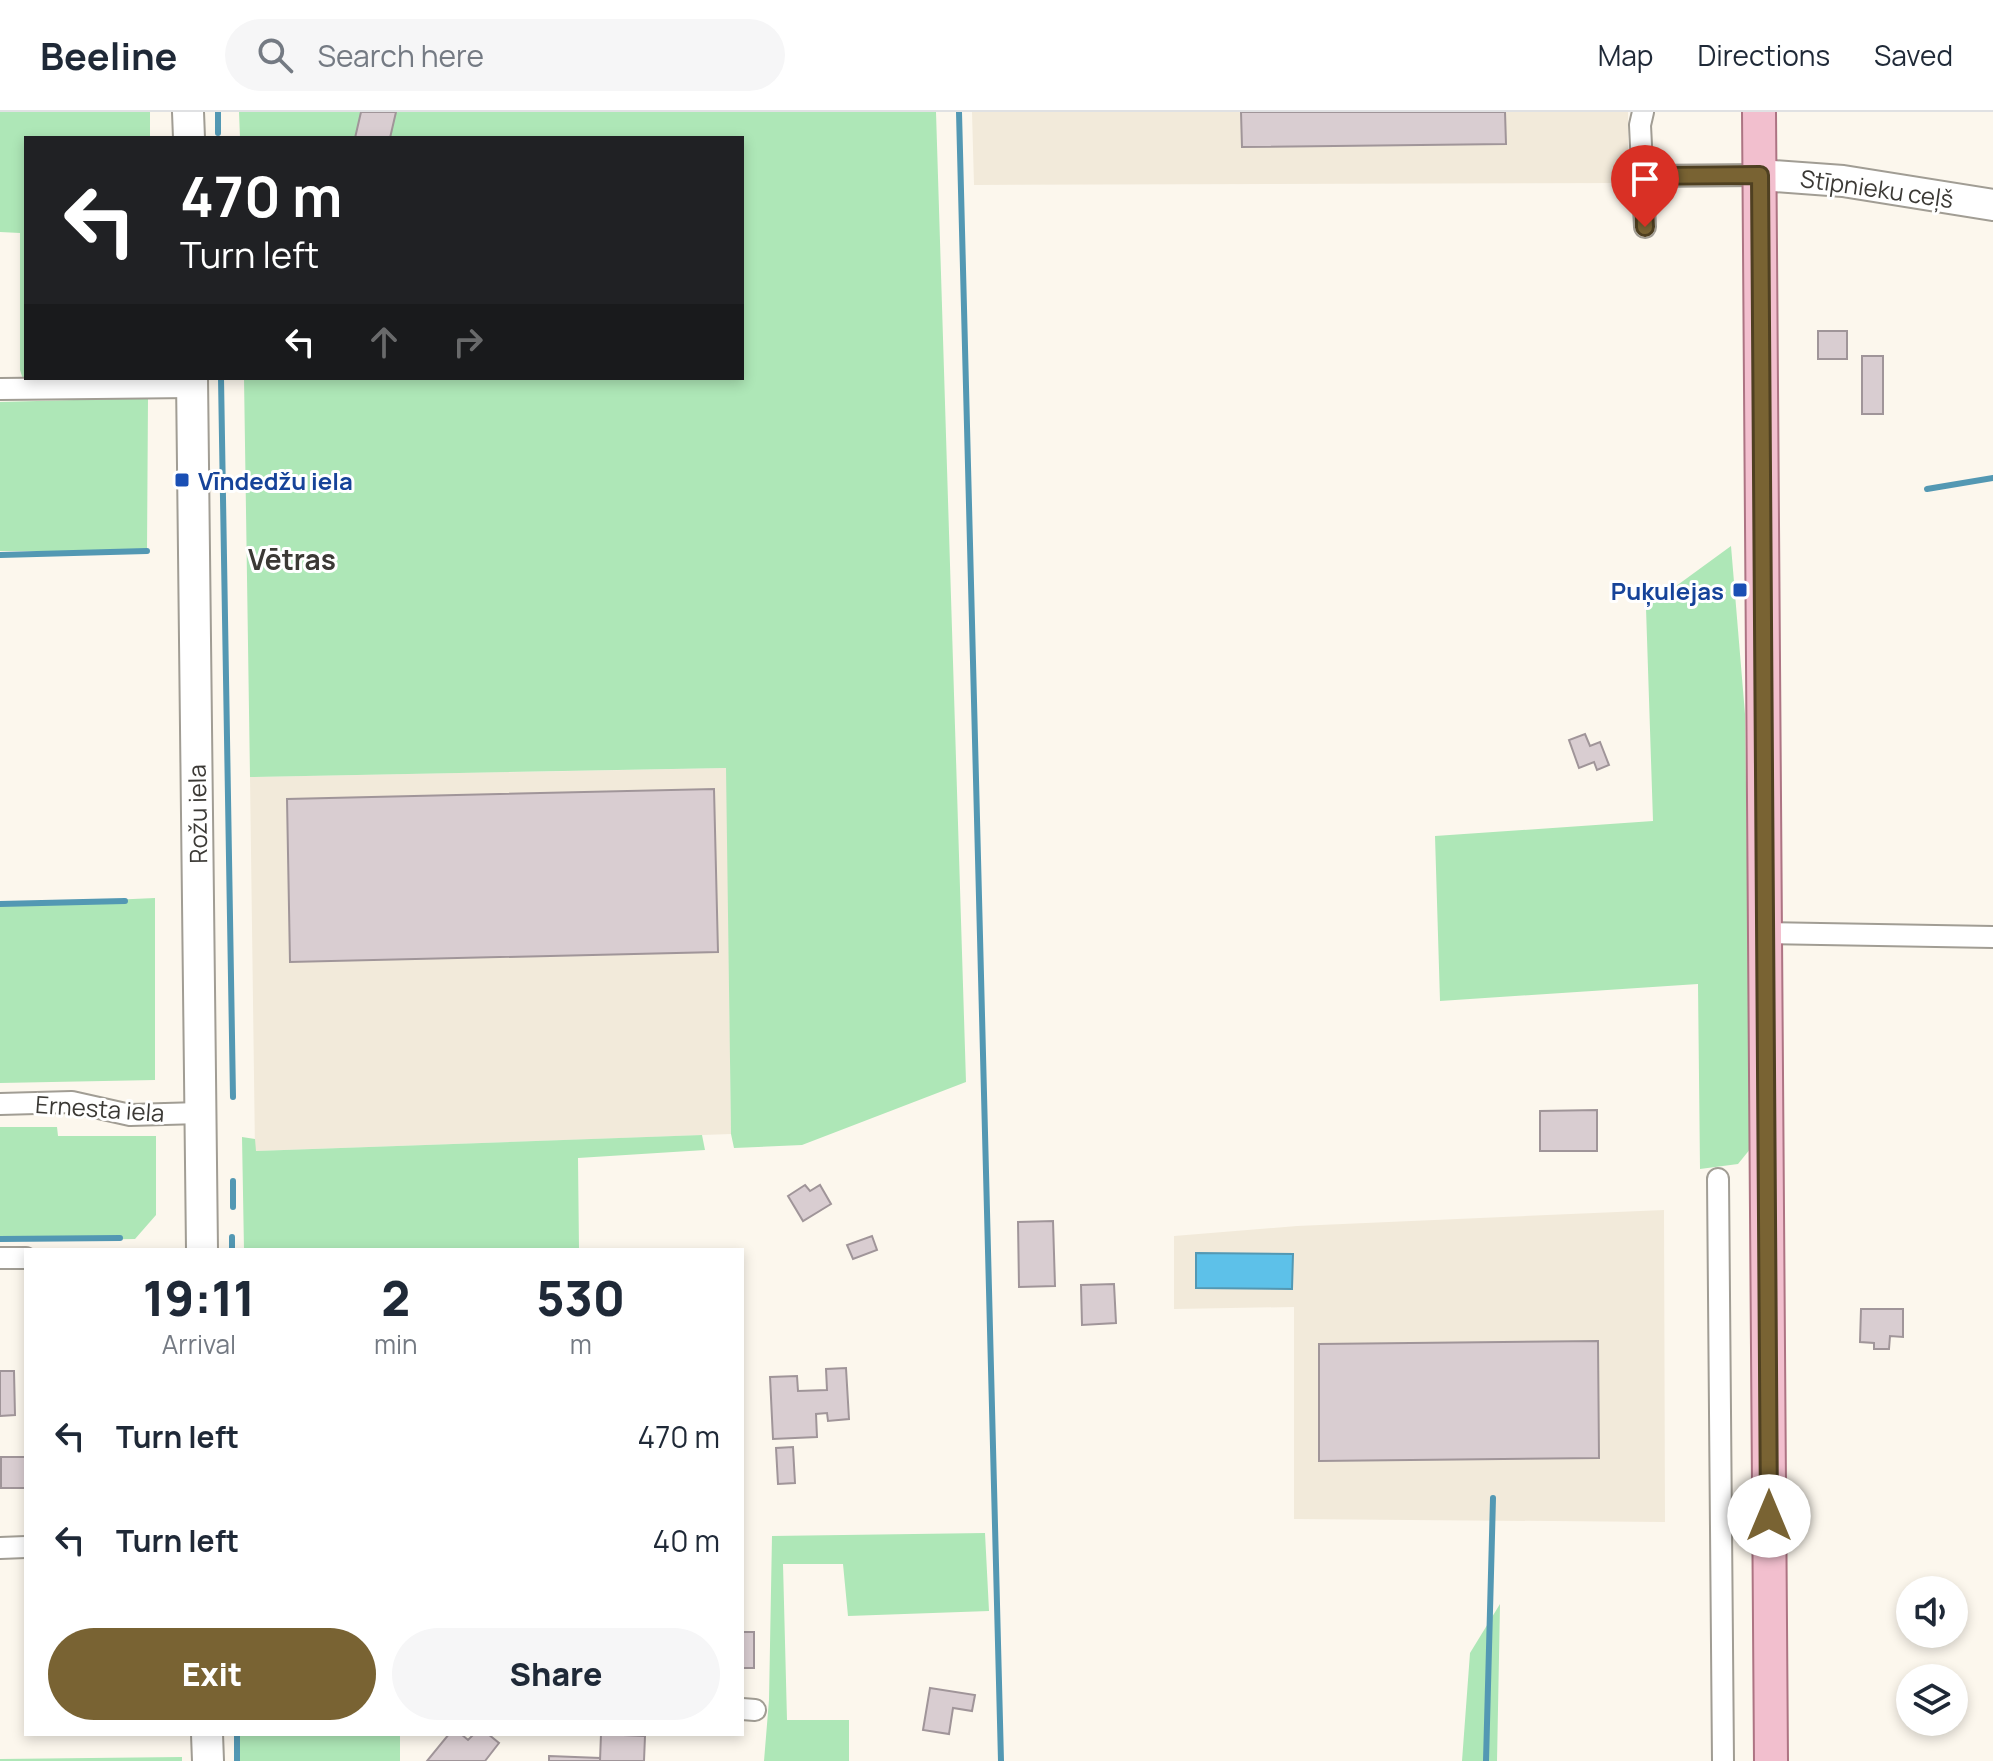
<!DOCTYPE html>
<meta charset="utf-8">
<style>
:root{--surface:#fff;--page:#f6f6f7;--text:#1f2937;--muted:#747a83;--line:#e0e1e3;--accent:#796333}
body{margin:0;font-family:Manrope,sans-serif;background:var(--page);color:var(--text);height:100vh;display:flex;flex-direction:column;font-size:30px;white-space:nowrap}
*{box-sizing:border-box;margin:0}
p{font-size:26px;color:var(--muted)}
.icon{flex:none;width:44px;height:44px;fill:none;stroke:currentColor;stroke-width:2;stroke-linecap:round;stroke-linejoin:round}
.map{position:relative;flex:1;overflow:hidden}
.panel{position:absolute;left:24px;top:1136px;width:720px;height:488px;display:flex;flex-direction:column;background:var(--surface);border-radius:0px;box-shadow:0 4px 12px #0003}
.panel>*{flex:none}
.top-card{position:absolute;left:24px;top:24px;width:720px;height:244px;border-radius:0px;box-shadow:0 4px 12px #0003;background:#202124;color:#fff;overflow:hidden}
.buttons{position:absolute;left:1896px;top:1464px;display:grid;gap:16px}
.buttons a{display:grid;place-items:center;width:72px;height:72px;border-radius:50%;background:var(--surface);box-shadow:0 4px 12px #0003;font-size:40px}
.pin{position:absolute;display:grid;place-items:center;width:68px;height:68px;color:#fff;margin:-82px -34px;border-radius:50% 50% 50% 0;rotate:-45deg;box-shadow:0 0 8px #0007}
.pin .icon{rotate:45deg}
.me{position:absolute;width:88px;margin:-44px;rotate:0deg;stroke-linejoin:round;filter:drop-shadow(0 0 6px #0008)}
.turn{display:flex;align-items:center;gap:28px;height:168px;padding:0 24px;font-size:36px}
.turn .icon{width:104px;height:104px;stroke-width:2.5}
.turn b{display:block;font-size:56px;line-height:68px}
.lanes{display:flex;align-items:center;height:76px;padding:0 24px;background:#0003;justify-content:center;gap:40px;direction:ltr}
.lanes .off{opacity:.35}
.eta{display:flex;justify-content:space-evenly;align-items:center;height:136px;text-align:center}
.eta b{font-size:48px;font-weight:800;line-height:56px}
.button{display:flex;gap:16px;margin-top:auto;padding:16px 24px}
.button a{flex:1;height:92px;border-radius:48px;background:var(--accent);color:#fff;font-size:32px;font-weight:800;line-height:92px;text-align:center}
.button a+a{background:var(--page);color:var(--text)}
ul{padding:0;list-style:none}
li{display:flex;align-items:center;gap:24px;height:104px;padding:0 24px}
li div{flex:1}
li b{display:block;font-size:30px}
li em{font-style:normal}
header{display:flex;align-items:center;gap:48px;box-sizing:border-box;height:112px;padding:0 40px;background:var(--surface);border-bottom:2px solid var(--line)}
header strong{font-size:38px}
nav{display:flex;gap:44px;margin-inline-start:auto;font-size:28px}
.search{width:560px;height:72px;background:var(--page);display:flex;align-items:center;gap:20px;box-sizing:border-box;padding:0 28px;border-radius:44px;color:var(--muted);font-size:30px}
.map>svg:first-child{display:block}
.built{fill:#f2eada}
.green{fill:#aee7b7}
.water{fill:#5dc1e9;stroke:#5398b3;stroke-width:2}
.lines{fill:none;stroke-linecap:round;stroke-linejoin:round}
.stream{stroke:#5398b3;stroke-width:6}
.building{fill:#d9cdd1;stroke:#a09599;stroke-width:2}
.street-casing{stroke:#a19d94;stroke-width:24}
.secondary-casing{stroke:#a19d94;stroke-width:34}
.primary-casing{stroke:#ad7483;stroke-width:36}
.street{stroke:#fff;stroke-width:20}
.secondary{stroke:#fff;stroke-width:30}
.primary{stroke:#f2bfce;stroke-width:32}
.route-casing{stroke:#4f4021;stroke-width:20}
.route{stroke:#796333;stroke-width:14}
.transit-dot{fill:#1a4fb4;stroke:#fff;stroke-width:3}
.labels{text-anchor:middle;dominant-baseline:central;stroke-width:6;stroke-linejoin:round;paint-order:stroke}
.street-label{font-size:24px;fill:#3b3935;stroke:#fff}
.transit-label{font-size:24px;font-weight:bold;fill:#164399;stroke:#fff;text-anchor:start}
.quarter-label{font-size:28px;font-weight:bold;fill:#3b3935;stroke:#fff}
</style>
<header>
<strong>Beeline</strong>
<div class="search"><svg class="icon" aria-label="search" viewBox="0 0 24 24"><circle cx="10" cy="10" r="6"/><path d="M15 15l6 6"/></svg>Search here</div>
<nav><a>Map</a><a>Directions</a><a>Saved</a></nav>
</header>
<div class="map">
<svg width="1993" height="1649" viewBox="0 0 1993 1649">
<rect width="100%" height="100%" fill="#fcf7ed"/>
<!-- built -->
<path class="built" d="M972 0H1628V71L974 73Z
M727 656 731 1022 255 1039 250 665Z
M1664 1098 1665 1410 1294 1407V1195L1174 1197V1124L1297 1114Z"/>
<!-- green -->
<path class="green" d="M0 0H150V26H26V266H151L23 267 20 258V121L0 120Z
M239 0H936L966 970 802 1033 734 1036 731 1022 726 656 250 665 244 266H742V26H240Z
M148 286 147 439H0V290Z
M1731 434 1745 602 1751 1036 1738 1052 1700 1057 1698 872 1440 889 1435 724 1653 709 1646 496Z
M155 786V968L0 971V793Z
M0 1015H57L58 1024H156V1103L135 1127 0 1129Z
M702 1023 705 1038 578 1046 579 1138H244L242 1025 255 1027 256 1039Z
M985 1421 989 1499 848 1504 843 1452H783L787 1608H849V1649H764L769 1588 772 1424Z
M1500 1492 1497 1649H1462L1470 1541Z
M240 1622H400V1649H240Z
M182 1645V1649H0V1647Z"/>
<!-- water -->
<path class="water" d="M1196 1141 1293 1142 1292 1177 1196 1176Z"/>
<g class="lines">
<!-- stream -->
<path class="stream" d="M218 0V21
M959 0 1001 1649
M221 266 233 985
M1927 377 1993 366
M0 443 147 439
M0 792 125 789
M233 1069V1095
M232 1125V1138
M0 1127 120 1126
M237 1622V1649
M1486 1649 1493 1386"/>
</g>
<!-- building -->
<path class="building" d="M361 0H396L390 26H355Z
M1241 0H1505L1506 32 1242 35Z
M1818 219H1847V247H1818Z
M1862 244H1883V302H1862Z
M1585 622 1590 634 1600 630 1609 653 1597 658 1594 650 1579 656 1569 628Z
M714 677 718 840 290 850 287 687Z
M1597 998V1039H1540V999Z
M805 1073 810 1079 820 1073 831 1092 803 1109 788 1084Z
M1053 1109 1055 1174 1019 1175 1018 1110Z
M872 1124 877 1138 853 1147 847 1133Z
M1114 1172 1116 1211 1082 1213 1081 1173Z
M1861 1197H1903V1225L1890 1224 1889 1237H1874V1231L1860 1230Z
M1598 1229 1599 1346 1319 1349V1232Z
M846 1256 849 1307 828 1309 827 1301 816 1302 817 1325 773 1327 770 1265 797 1264 798 1279 827 1278 826 1257Z
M0 1259H14L15 1303 0 1304Z
M793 1335 795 1371 778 1372 776 1336Z
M1 1345H26V1376H1Z
M742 1479V1520H754V1556H742Z
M930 1576 975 1583 972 1599 953 1596 949 1622 923 1618Z
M449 1622H461L468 1628 474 1622H488L499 1631 485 1649H427Z
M601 1622 645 1624 644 1649H600Z
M549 1644 600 1646V1649H549Z"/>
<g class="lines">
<!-- street casing -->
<g class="street-casing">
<path id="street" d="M1643 0 1640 13 1645 115
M1643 64 1760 63
M0 277 192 275
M1765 821 1993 825
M0 992 72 990 130 1003 200 1001
M1718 1067 1723 1649
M0 1146H26
M0 1436 26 1435
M742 1597 755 1598"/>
</g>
<!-- secondary casing -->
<g class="secondary-casing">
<path id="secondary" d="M188 0 189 26
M1760 63 1843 69 1993 93
M192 266 202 1138
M207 1622 208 1649"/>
</g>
<!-- primary casing -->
<g class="primary-casing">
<path id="primary" d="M1759 0 1771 1649"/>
</g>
<!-- street -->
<use href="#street" class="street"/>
<!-- secondary -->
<use href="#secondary" class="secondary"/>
<!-- primary -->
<use href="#primary" class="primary"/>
</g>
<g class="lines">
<!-- route casing -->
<g class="route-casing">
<path id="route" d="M1645 115 1643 64 1760 63 1769 1404"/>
</g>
<!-- route -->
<use href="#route" class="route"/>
</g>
<!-- markers -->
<g class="transit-dot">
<rect x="174" y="360" width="16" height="16" rx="4"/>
<rect x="1732" y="470" width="16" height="16" rx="4"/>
</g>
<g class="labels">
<!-- street labels -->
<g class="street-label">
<text transform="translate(1877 76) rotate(8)">Stīpnieku ceļš</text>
<text transform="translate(197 702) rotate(-91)">Rožu iela</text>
<text transform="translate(100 996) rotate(4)">Ernesta iela</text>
</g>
<!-- transit labels -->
<g class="transit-label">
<text x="198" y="368">Vīndedžu iela</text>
<text x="1724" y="478" text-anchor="end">Puķulejas</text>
</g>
<!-- quarter labels -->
<g class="quarter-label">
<text x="292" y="447">Vētras</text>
</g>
</g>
</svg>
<div class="buttons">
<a><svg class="icon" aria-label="sound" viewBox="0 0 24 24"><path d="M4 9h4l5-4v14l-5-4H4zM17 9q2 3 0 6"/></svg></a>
<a><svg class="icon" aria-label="layers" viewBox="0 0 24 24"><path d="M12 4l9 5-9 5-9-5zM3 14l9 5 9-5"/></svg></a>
</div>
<div class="pin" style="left:1645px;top:115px;background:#d93025"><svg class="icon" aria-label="arrive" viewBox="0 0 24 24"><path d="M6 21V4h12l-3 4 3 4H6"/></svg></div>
<svg class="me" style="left:1769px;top:1404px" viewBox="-20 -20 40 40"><circle r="19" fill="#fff"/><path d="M0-13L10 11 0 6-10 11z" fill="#796333"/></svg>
<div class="top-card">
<div class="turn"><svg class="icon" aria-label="left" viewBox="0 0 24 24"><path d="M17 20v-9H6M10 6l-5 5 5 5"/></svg><div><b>470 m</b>Turn left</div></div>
<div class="lanes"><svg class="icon" aria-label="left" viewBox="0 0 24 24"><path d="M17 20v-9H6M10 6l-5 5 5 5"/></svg><svg class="icon off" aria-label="ahead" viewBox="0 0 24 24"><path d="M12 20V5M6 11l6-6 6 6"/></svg><svg class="icon off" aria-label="right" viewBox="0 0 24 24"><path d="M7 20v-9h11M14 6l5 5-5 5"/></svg></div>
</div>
<section class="panel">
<div class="eta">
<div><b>19:11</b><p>Arrival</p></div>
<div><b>2</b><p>min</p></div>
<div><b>530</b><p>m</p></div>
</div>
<ul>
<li><svg class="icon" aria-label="left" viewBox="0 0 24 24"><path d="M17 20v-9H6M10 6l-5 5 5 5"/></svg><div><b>Turn left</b></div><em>470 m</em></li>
<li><svg class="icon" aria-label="left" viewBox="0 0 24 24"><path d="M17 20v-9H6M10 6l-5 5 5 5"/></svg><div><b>Turn left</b></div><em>40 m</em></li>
</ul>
<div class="button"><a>Exit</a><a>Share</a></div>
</section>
</div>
